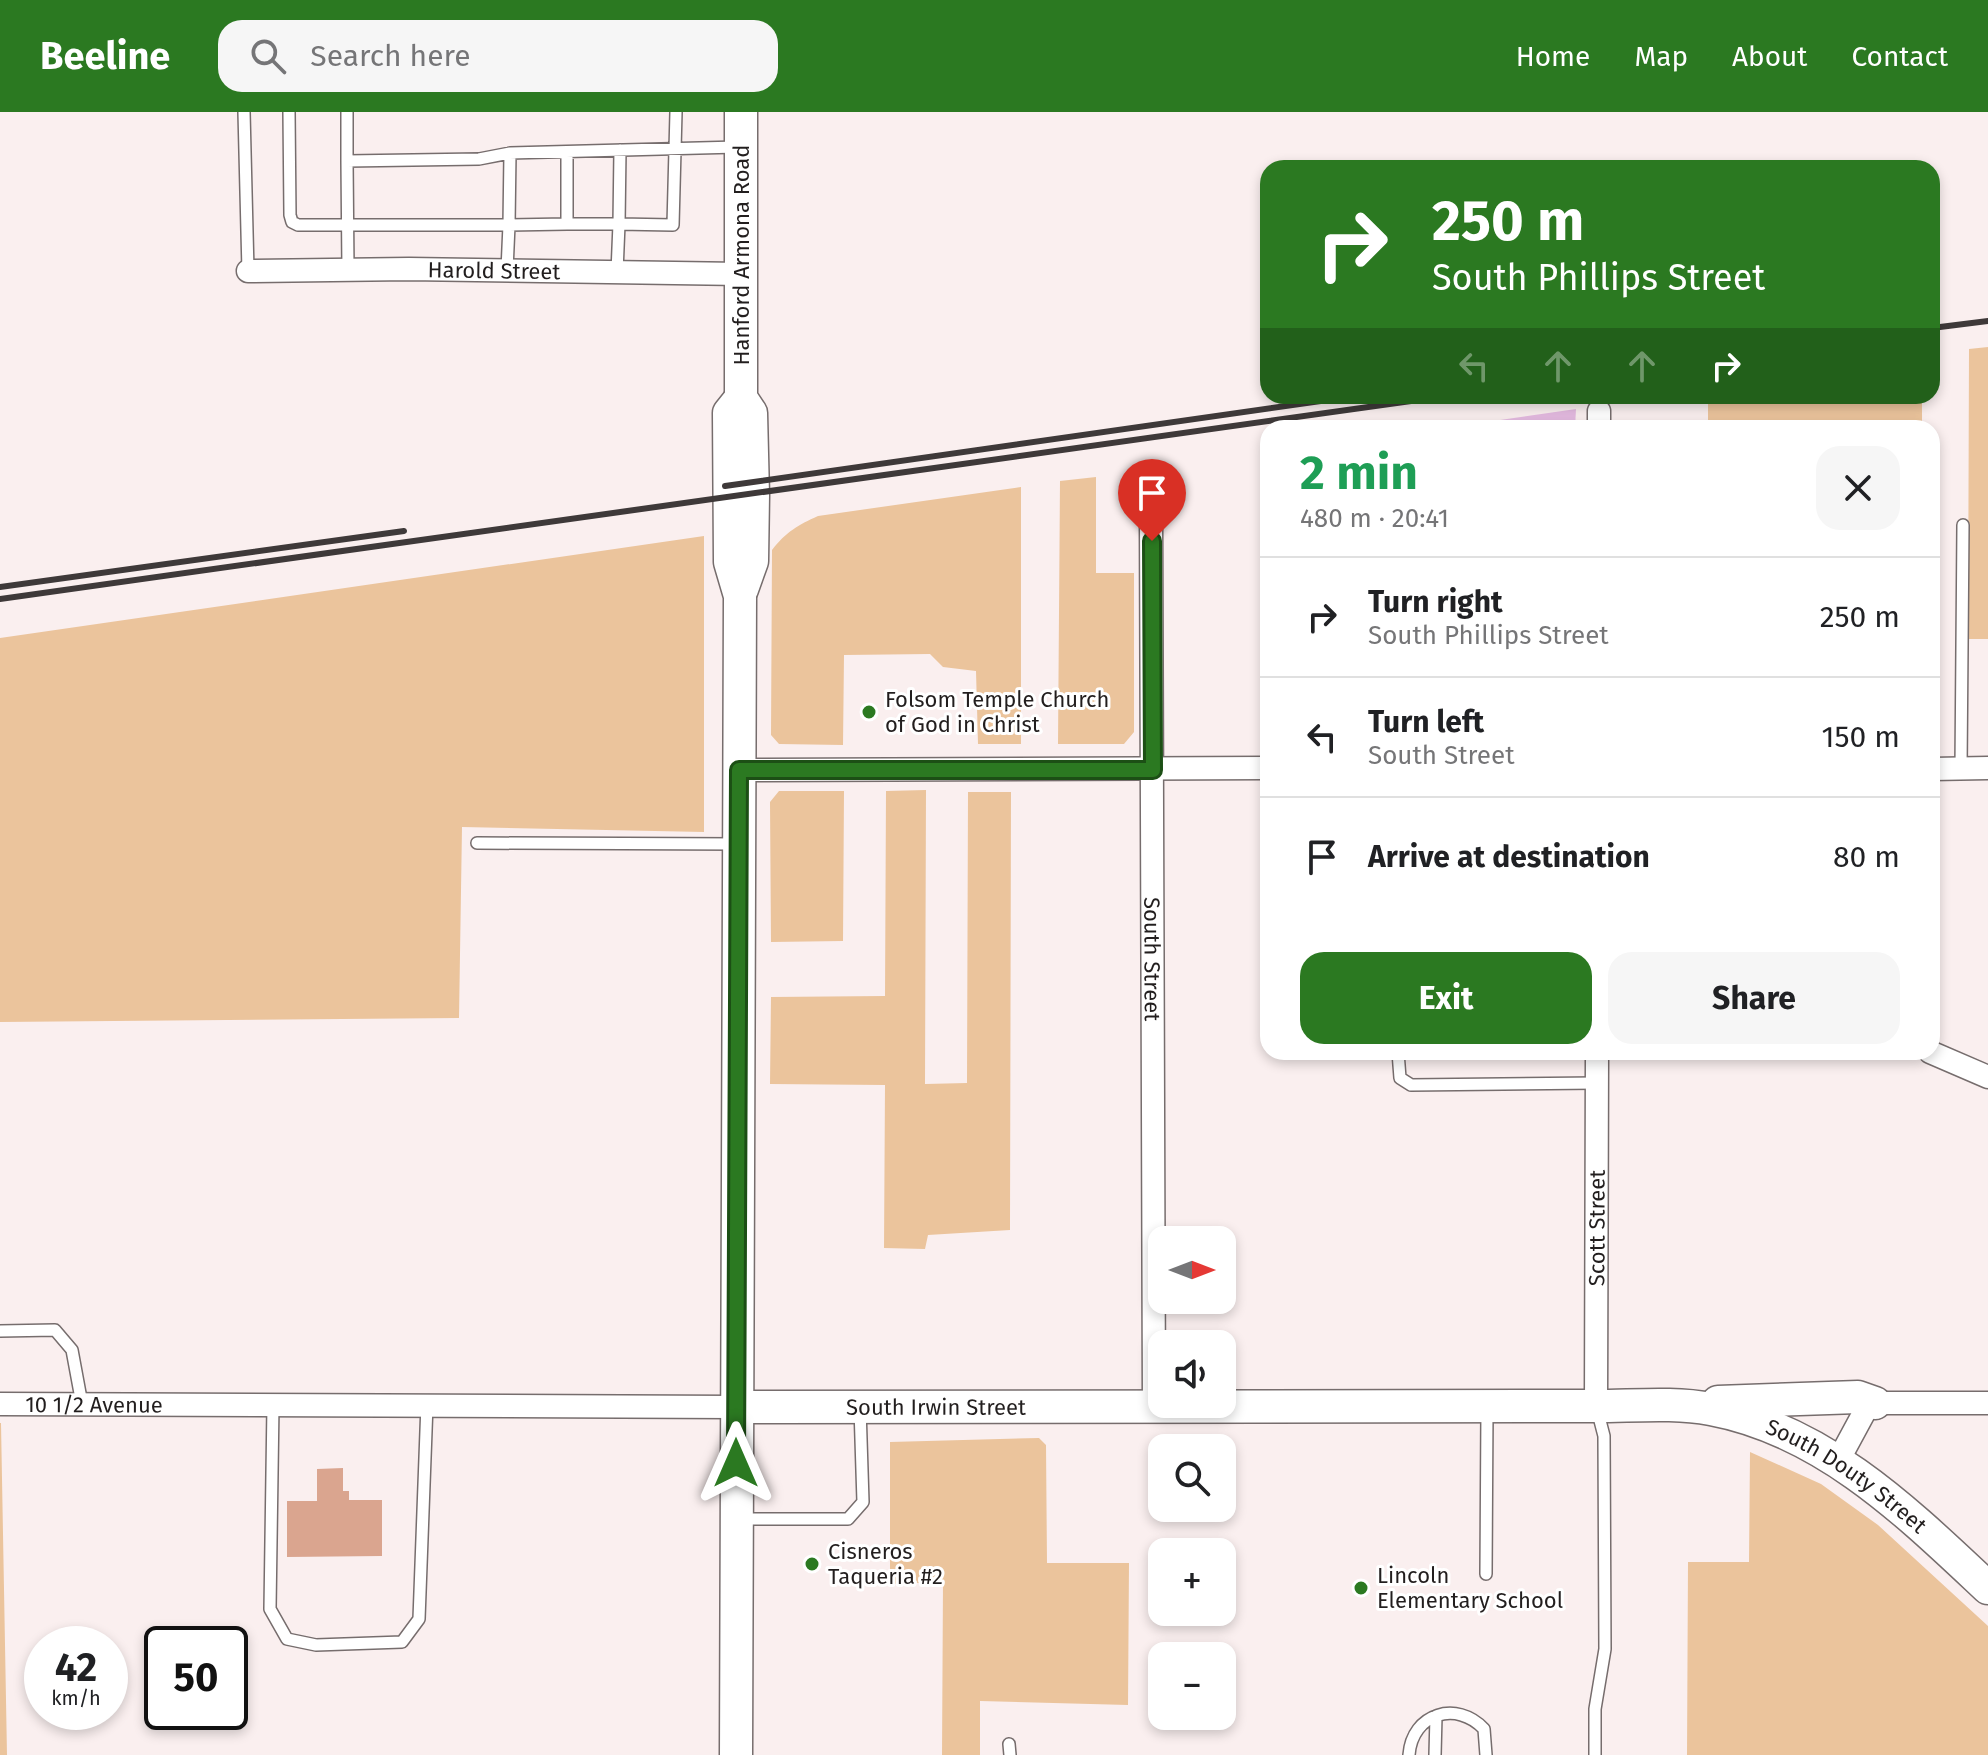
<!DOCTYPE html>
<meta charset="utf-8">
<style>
:root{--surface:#fff;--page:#f6f6f6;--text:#202124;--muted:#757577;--line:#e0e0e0;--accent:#2b7921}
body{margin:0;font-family:"Fira Sans",sans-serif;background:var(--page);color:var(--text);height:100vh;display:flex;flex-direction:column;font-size:30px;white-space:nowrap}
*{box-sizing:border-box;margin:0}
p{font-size:26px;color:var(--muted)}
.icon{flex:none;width:44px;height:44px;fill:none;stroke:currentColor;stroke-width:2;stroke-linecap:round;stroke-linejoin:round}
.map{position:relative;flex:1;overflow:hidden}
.drawer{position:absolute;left:1260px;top:308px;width:680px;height:640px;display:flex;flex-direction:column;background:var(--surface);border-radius:24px;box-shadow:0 4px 12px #0003}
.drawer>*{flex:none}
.top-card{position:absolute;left:1260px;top:48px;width:680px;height:244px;border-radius:24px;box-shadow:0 4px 12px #0003;background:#2b7921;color:#fff;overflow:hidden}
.needle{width:52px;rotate:90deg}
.tools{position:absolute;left:1148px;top:1114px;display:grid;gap:16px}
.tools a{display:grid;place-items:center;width:88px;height:88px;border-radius:16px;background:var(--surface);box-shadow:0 4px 12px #0003;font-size:40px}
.speed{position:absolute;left:24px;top:1514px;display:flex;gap:16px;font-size:40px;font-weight:700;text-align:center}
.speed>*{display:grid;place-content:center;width:104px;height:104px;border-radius:50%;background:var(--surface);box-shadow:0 4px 12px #0003;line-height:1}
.speed small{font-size:20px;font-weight:400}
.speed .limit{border:4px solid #111;border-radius:12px;background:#fff;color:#111}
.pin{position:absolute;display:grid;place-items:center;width:68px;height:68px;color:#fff;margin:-82px -34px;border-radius:50% 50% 50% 0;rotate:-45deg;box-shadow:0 0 8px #0007}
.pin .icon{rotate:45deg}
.me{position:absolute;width:88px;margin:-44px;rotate:0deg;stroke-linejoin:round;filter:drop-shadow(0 0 6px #0008)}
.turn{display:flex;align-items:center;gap:28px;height:168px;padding:0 40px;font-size:36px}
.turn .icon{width:104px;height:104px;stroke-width:2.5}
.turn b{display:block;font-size:56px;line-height:68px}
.lanes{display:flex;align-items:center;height:76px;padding:0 40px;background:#0003;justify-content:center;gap:40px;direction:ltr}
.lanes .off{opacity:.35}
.round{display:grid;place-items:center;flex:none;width:84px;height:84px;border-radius:24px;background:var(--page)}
.head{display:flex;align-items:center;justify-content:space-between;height:136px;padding:0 40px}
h1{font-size:48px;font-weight:700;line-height:60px;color:#1e9e55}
.primary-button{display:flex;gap:16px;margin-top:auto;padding:16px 40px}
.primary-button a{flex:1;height:92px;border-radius:24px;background:var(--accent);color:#fff;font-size:32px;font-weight:700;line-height:92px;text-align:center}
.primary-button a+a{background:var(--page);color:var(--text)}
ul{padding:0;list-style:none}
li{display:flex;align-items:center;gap:24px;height:120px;padding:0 40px;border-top:2px solid var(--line)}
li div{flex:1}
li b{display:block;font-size:30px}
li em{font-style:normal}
header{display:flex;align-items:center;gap:48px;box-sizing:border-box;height:112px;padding:0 40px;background:var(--accent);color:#fff}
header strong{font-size:38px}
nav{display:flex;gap:44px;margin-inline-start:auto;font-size:28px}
.search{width:560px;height:72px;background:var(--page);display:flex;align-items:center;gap:20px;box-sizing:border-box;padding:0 28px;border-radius:24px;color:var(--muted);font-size:30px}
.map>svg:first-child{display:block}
.green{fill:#ebc49c}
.water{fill:#e4bae0}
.building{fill:#daa58f}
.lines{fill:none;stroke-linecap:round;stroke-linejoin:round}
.lane-casing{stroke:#766d6d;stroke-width:14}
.street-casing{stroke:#766d6d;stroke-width:25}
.secondary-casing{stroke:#766d6d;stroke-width:35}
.lane{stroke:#fff;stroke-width:11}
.street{stroke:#fff;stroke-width:22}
.secondary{stroke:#fff;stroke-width:32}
.rail{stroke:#3e3939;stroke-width:6}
.route-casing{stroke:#1c4f15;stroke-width:20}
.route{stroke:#2b7921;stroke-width:14}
.poi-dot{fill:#2b7921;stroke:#fff;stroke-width:3}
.labels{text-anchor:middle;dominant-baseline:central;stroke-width:6;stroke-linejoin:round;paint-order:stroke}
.street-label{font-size:22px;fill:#221e1e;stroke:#fff}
.poi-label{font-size:22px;fill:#221e1e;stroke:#fff;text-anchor:start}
</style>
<header>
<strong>Beeline</strong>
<div class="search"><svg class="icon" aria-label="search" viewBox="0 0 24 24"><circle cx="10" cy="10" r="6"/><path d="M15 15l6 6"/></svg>Search here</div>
<nav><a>Home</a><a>Map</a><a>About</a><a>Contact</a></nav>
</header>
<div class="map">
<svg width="1988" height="1643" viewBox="0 0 1988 1643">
<rect width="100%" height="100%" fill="#faefef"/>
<!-- green -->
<path class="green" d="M1988 235V527H1968L1969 237Z
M1708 284H1922V316H1708Z
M1266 341H1268V520H1264Z
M1096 365V461H1134V620L1124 632H1058L1060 369Z
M1021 375V632H978L976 559 943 555 930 542 844 543 843 633 779 632 771 623 772 438C786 420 798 413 818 404Z
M704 424V720L462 715 459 906 0 910V526Z
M926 678 925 972 967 971 968 680H1011L1010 1118 928 1123 925 1137 884 1136 885 973 770 972 771 885 885 884 886 679Z
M779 679H844L843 829 771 830 770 690Z
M0 1311H1L7 1643H0Z
M1039 1326 1046 1333 1047 1451H1129L1128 1593 980 1589V1643H942L943 1470 890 1472V1330Z
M1750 1340 1821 1372 1878 1413 1988 1514V1643H1687L1688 1450H1749Z"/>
<!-- water -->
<path class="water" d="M1576 297 1575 316H1445Z"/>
<!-- building -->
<path class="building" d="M343 1356V1379H349V1388H382V1444L287 1445V1389H317V1357Z"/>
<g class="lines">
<!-- lane casing -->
<g class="lane-casing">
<path id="lane" d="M244 0 248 159
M289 0 290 103 292 110 298 113H509L510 41
M347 49V0
M567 112H619L620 38
M348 158 347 49 479 47 510 41 737 35
M507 158 509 113 567 112V40
M617 160 619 112 673 113 676 0
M1961 656 1963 413
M477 731 738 732
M1398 940 1400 966 1411 973 1597 971
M1508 940H1580
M0 1219 55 1218 72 1238 82 1292
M273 1293 270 1497 287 1527 316 1533 402 1530 419 1507 427 1292
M738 1407H848L863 1390 860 1296
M1486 1462 1487 1298
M1009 1632 1010 1643
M1409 1643C1412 1601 1457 1588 1484 1617L1486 1643
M1435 1643 1436 1604
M1595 1643V1597L1605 1537 1604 1324 1597 1297"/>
</g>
<!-- street casing -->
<g class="street-casing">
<g id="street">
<path id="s1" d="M248 159 409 157 741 162"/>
<path d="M1599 299V316"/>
<path id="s2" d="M1151 401 1154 1295"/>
<path d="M1932 657 1988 656"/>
<path d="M739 658 1268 656"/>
<path d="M1930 940 1988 965"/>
<path id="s3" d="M0 1292 736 1295"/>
<path id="s4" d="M1596 1294 1597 940"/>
<path d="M1838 1349 1865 1299 1875 1291H1988"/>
</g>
</g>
<!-- secondary casing -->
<g class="secondary-casing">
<g id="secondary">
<path d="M741 0V286L751 301 753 383 752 449 742 477"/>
<path d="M1718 1290 1858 1285 1875 1291"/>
<path id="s5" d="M736 1295 1596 1294C1634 1294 1674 1290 1711 1297 1824 1318 1908 1401 1988 1476"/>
<path d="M736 1643 740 484 730 450 729 301 741 286"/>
</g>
</g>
<!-- lane -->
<use href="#lane" class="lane"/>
<!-- street -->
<use href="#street" class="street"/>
<!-- secondary -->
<use href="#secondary" class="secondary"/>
<!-- rail -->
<path class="rail" d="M1932 216 1988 209
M725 374 1356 284
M0 475 404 419
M0 487 1447 284"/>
</g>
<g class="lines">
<!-- route casing -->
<g class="route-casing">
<path id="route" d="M736 1351 739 658H1153L1152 429"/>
</g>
<!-- route -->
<use href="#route" class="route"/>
</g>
<!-- markers -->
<g class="poi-dot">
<circle cx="869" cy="600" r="8"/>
<circle cx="812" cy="1452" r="8"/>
<circle cx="1361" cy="1476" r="8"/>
</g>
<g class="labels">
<!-- street labels -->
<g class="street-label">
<text transform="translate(741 143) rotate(-90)">Hanford Armona Road</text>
<text stroke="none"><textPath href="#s1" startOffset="246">Harold Street</textPath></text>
<text stroke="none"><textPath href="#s2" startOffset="446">South Street</textPath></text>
<text stroke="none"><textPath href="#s4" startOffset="178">Scott Street</textPath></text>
<text stroke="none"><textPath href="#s3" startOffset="94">10 1/2 Avenue</textPath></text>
<text stroke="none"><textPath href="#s5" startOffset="200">South Irwin Street</textPath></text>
<text stroke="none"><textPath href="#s5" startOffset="1128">South Douty Street</textPath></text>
</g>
<!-- poi labels -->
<g class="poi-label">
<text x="885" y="587">Folsom Temple Church<tspan x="885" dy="25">of God in Christ</tspan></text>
<text x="828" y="1439">Cisneros<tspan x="828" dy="25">Taqueria #2</tspan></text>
<text x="1377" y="1463">Lincoln<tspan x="1377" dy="25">Elementary School</tspan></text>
</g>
</g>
</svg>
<div class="tools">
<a><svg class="needle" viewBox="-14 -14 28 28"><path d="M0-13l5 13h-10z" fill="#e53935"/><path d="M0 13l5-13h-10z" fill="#757577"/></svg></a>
<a><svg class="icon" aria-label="sound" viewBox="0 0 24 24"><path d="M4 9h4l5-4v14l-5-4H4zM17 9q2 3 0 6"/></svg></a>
<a><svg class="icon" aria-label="search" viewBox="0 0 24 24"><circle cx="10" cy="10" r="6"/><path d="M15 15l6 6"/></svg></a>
<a>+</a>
<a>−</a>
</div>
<div class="speed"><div>42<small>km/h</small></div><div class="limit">50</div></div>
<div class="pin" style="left:1152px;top:429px;background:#d93025"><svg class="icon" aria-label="arrive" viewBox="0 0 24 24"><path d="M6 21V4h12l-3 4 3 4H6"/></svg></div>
<svg class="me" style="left:736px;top:1351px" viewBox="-20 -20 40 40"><path d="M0-17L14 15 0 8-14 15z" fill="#2b7921" stroke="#fff" stroke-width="4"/></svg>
<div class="top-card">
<div class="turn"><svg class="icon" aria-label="right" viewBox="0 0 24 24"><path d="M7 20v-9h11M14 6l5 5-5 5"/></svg><div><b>250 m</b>South Phillips Street</div></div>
<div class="lanes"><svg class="icon off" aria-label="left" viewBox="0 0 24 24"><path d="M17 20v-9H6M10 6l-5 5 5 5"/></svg><svg class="icon off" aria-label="ahead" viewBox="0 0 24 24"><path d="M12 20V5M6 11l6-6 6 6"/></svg><svg class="icon off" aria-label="ahead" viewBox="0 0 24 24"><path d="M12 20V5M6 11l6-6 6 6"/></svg><svg class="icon" aria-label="right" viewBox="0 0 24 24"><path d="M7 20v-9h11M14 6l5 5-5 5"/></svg></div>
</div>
<section class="drawer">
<div class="head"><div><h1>2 min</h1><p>480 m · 20:41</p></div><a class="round"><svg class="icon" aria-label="close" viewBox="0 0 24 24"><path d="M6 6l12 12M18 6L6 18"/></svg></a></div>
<ul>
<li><svg class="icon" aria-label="right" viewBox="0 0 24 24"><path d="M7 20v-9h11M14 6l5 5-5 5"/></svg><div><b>Turn right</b><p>South Phillips Street</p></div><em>250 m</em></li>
<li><svg class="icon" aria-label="left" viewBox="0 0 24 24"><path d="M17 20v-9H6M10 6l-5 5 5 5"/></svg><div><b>Turn left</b><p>South Street</p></div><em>150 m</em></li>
<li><svg class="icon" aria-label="arrive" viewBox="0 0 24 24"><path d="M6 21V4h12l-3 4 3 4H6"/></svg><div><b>Arrive at destination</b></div><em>80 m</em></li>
</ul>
<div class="primary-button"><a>Exit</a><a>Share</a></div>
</section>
</div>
